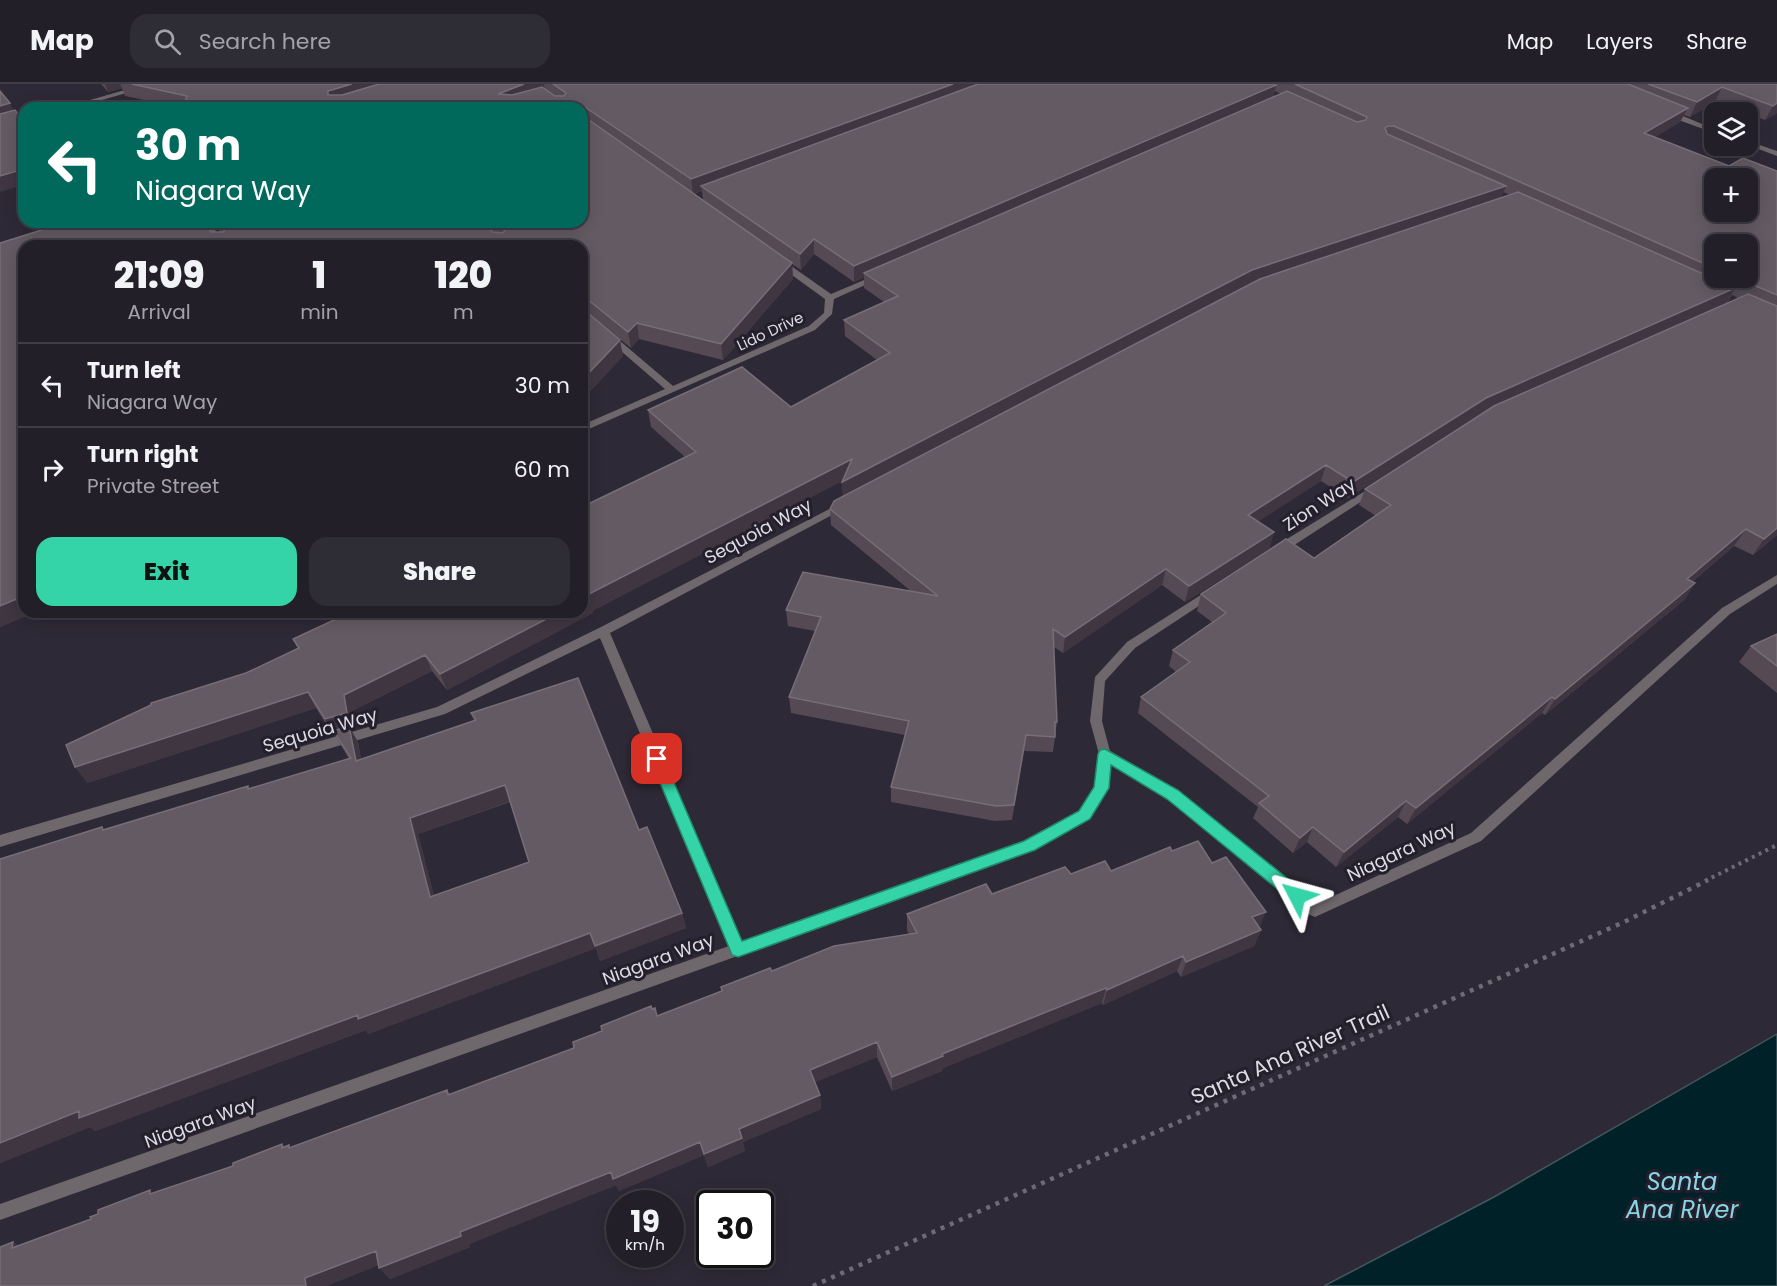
<!DOCTYPE html>
<meta charset="utf-8">
<style>
:root{--surface:#221f28;--page:#2e2c34;--text:#f1f3f6;--muted:#a2a2a8;--line:#3f3d45;--accent:#34d4a8}
body{margin:0;font-family:Poppins,sans-serif;background:var(--page);color:var(--text);height:100vh;display:flex;flex-direction:column;font-size:22px;white-space:nowrap}
*{box-sizing:border-box;margin:0}
p{font-size:20px;color:var(--muted)}
.icon{flex:none;width:33px;height:33px;fill:none;stroke:currentColor;stroke-width:2;stroke-linecap:round;stroke-linejoin:round}
.map{position:relative;flex:1;overflow:hidden}
.panel{position:absolute;left:18px;top:156px;width:570px;height:378px;display:flex;flex-direction:column;background:var(--surface);border-radius:18px;box-shadow:0 3px 15px #0003,0 0 0 2px var(--line)}
.panel>*{flex:none}
.hud{position:absolute;left:18px;top:18px;width:570px;height:126px;border-radius:18px;box-shadow:0 3px 15px #0003,0 0 0 2px var(--line);background:#00695c;color:#fff;overflow:hidden}
.fabs{position:absolute;left:1704px;top:18px;display:grid;gap:12px}
.fabs a{display:grid;place-items:center;width:54px;height:54px;border-radius:12px;background:var(--surface);box-shadow:0 3px 15px #0003,0 0 0 2px var(--line);font-size:30px}
.speed{position:absolute;left:606px;top:1106px;display:flex;gap:12px;font-size:30px;font-weight:700;text-align:center}
.speed>*{display:grid;place-content:center;width:78px;height:78px;border-radius:50%;background:var(--surface);box-shadow:0 3px 15px #0003,0 0 0 2px var(--line);line-height:1}
.speed small{font-size:15px;font-weight:400}
.speed .limit{border:3px solid #111;border-radius:9px;background:#fff;color:#111}
.pin{position:absolute;display:grid;place-items:center;width:51px;height:51px;color:#fff;margin:-26px;border-radius:12px;box-shadow:0 3px 9px #0006}
.me{position:absolute;width:66px;margin:-33px;rotate:309deg;stroke-linejoin:round;filter:drop-shadow(0 0 4px #0008)}
.turn{display:flex;align-items:center;gap:21px;height:126px;padding:0 18px;font-size:27px}
.turn .icon{width:78px;height:78px;stroke-width:2.5}
.turn b{display:block;font-size:42px;line-height:51px}
.eta{display:flex;justify-content:space-evenly;align-items:center;height:102px;text-align:center}
.eta b{font-size:36px;font-weight:800;line-height:42px}
.cta{display:flex;gap:12px;margin-top:auto;padding:12px 18px}
.cta a{flex:1;height:69px;border-radius:18px;background:var(--accent);color:#111;font-size:24px;font-weight:800;line-height:69px;text-align:center}
.cta a+a{background:var(--page);color:var(--text)}
ul{padding:0;list-style:none}
li{display:flex;align-items:center;gap:18px;height:84px;padding:0 18px;border-top:2px solid var(--line)}
li div{flex:1}
li b{display:block;font-size:22px}
li em{font-style:normal}
header{display:flex;align-items:center;gap:36px;box-sizing:border-box;height:84px;padding:0 30px;background:var(--surface);border-bottom:2px solid var(--line)}
header strong{font-size:28px}
nav{display:flex;gap:33px;margin-inline-start:auto;font-size:21px}
.search{width:420px;height:54px;background:var(--page);display:flex;align-items:center;gap:15px;box-sizing:border-box;padding:0 21px;border-radius:18px;color:var(--muted);font-size:22px}
.map>svg:first-child{display:block}
.water{fill:#002127;stroke:#43595f;stroke-width:1.5}
.lines{fill:none;stroke-linecap:round;stroke-linejoin:round}
.path-far1{stroke:#6f6b76;stroke-width:4;stroke-dasharray:3 4.5;stroke-linecap:butt}
.path{stroke:#6f6b76;stroke-width:4.5;stroke-dasharray:4 6;stroke-linecap:butt}
.minor{fill:#6e686c;fill-rule:evenodd}
.wall{fill:#554a54;fill-rule:evenodd}
.shaded-wall{fill:#3f3641}
.building{fill:#645a63;stroke:#776e77;stroke-width:1.5;fill-rule:evenodd}
.route{fill:#34d4a8;stroke:#228a6d;stroke-width:1.5}
.labels{text-anchor:middle;dominant-baseline:central;stroke-width:6;stroke-linejoin:round;paint-order:stroke}
.far-street-label{font-size:15px;fill:#dedbe3;stroke:#241f2c}
.street-label{font-size:18px;fill:#dedbe3;stroke:#241f2c}
.near-street-label{font-size:21px;fill:#dedbe3;stroke:#241f2c}
.near-water-label{font-size:24px;font-style:italic;fill:#85d7e5;stroke:#241f2c}
</style>
<header>
<strong>Map</strong>
<div class="search"><svg class="icon" aria-label="search" viewBox="0 0 24 24"><circle cx="10" cy="10" r="6"/><path d="M15 15l6 6"/></svg>Search here</div>
<nav><a>Map</a><a>Layers</a><a>Share</a></nav>
</header>
<div class="map">
<svg width="1777" height="1202" viewBox="0 0 1777 1202">
<rect width="100%" height="100%" fill="#2e2936"/>
<!-- water -->
<path class="water" d="M1777 950V1202H1324L1494 1113Z"/>
<g class="lines">
<!-- path-far1 -->
<path class="path-far1" d="M1705 797 1777 761"/>
<!-- path -->
<path class="path" d="M813 1202 1624 838 1708 796"/>
<!-- minor -->
<path class="minor" d="M146 0H158L74 24H62Z
M1665 27H1671L1714 45V49L1665 31Z
M24 33V37L0 44V40Z
M1748 57 1777 67V72L1748 61Z
M200 138H208L229 162H220Z
M778 177H784L831 210 876 191 883 193 834 215 832 230 815 246 582 348V341L665 305 607 255V251H613L673 302 809 242 824 229 825 215 778 181Z
M1375 401 1380 404 1379 406 1282 469H1274L1273 466 1274 463Z
M845 417 849 418 850 420 849 422 610 549 742 858 1024 758 1079 727 1095 702 1099 670 1090 637 1095 593 1127 558 1207 507 1211 506 1217 510 1135 564 1105 597 1102 637 1110 667 1178 707 1316 820 1471 749 1722 524 1777 491V500L1730 530 1481 757 1315 833 1310 831 1168 715 1110 679 1107 703 1089 735 1034 766 0 1136V1120L729 862 600 554 445 630 0 763V751L437 623 599 544Z"/>
</g>
<!-- wall -->
<path class="wall" d="M101 0H1777V29L1765 36 1748 30V28H1744L1715 18 1690 33 1684 31 1680 38 1655 53 1729 82 1777 87V451L1753 471 1734 462 1692 498 1695 499 1684 516 1545 631 1542 629 1407 740 1398 733 1336 783 1307 758 1293 769 1253 734 1258 723 1138 629 1141 613 1176 588 1169 582 1173 566 1212 538 1197 527 1201 510 1314 474 1376 432 1359 421 1365 405 1487 327 1479 330 1348 414 1321 397 1258 437 1270 464 1185 518 1162 501 1063 569 1054 563 1057 638 1053 668 1024 667 1012 736 995 737 891 718V703L905 651 791 629 789 613 815 547 788 542 786 526 912 508 831 441 830 425 843 412 842 397 592 527 593 529 447 606 432 587 352 627 355 645 351 646 358 658 361 675 474 637 471 629 639 746 682 829 686 844 600 877 596 864 368 950 366 946 95 1047 90 1043 0 1079V775L249 705 349 675 335 651H333L316 624 87 699 246 589 298 565 293 555 582 528 586 421 685 373 651 343 648 326 791 323 877 276 845 252 844 236 884 218 864 204V193L854 198 814 170 801 186 792 180 793 195 723 276 639 255 631 264 584 226 623 272 582 316V162H24L35 528 0 543V159L220 148 211 138H481L493 148H494L483 138H582V24H183L125 12 122 4 108 8ZM1275 7 1281 10 1273 13ZM702 107 703 116 694 110ZM1503 108 1510 111 1501 114ZM1714 160 1748 194H1714ZM1732 211 1738 214 1727 219ZM510 718 529 778 434 812 418 750Z
M1777 550V609L1739 578 1751 562Z
M1172 767 1259 844 1261 846 1254 862 1181 893 1177 887 1103 921 1102 919 943 984 942 987 892 1007 877 973 815 998 820 1011 821 1025 743 1058 745 1067 708 1083 704 1071 619 1107 616 1101 469 1160 470 1163 390 1195 379 1181 0 1202 13 1158 19 1162 91 1135 153 1109 233 1082 282 1060 285 1063H291L447 1006 450 1010 574 964 602 947 652 925 657 932 772 887 909 850 907 846V830L1071 790 1111 787Z"/>
<!-- shaded-wall -->
<path class="shaded-wall" d="M105 0H120L122 4 108 8Z
M352 0H403L333 24 328 11V7Z
M524 0H544L545 8 503 24 498 10Z
M953 0H992L701 102 702 107 693 110 691 95Z
M1276 1 1273 16 864 189V193L854 198V182Z
M1722 3 1715 18 1690 33 1697 18Z
M10 19 17 33 0 38V22Z
M1777 19V29L1765 36 1773 22Z
M1688 24 1680 38 1637 64 1644 49Z
M24 85V101L0 108V92Z
M1506 102 1500 118 843 414 842 398 1252 186Z
M814 155V170L801 186 800 170Z
M792 179 793 195 723 276 721 260Z
M1735 204 1726 220 1479 330 1348 414 1353 398 1486 314Z
M637 239 639 255 631 264 628 248Z
M620 256 623 272 582 316V296Z
M852 375V392L592 527 593 529 447 606 440 590 560 528H582V517L587 511Z
M1326 381 1321 397 1244 447 1248 431Z
M1777 444V451L1753 471 1764 455Z
M1746 445 1734 462 1676 511 1687 495Z
M1274 448 1270 464 1185 518 1189 502Z
M1166 485 1162 501 1063 569 1065 553Z
M1695 499 1684 516 1545 631 1555 615Z
M24 512V528H35L0 543V522Z
M425 571 432 587 352 627 355 645 351 646 358 658 364 693 335 651H333L325 635 344 611Z
M308 608 316 624 87 699 75 683Z
M1552 613 1542 629 1407 740 1416 724Z
M1026 651 1024 667 1012 736 1014 721Z
M505 701 511 717 418 750 438 828 430 813 410 734Z
M1406 717 1398 733 1336 783 1344 768Z
M1313 743 1307 758 1293 769 1300 754Z
M1266 828 1259 844 1252 833Z
M682 829 686 844 600 877 596 864 368 950 366 946 95 1047 90 1043 0 1079V1059L79 1027 358 931 590 849Z
M1261 846 1254 862 1181 893 1186 878Z
M1183 872 1177 887 1103 921 1107 906Z
M1106 904 1102 919 943 984 942 987 892 1007V993L942 970Z
M877 958V973L811 1000 810 986Z
M820 1011 821 1025 743 1058 745 1067 708 1083 704 1070 739 1045Z
M700 1058 704 1071 619 1107 616 1101 469 1160 470 1163 390 1195 379 1184 460 1148 611 1088Z
M13 1158 31 1169 12 1164Z
M376 1167 387 1178 327 1202H306L305 1194Z"/>
<!-- building -->
<path class="building" d="M132 0H352L328 7V11H342L379 0H524L498 10 512 11 542 3 555 12H564L566 9 553 0H953L691 95 579 19 578 24H183L187 12Z
M978 0H1273L1276 1 854 182 814 155 800 170 701 102Z
M1295 0H1628L1688 24 1644 49 1729 82 1743 74 1777 87V211L1737 194H1748V160H1714V184L1394 42H1388L1385 44 1387 50 1506 102 1252 186 842 398 852 375 587 511 589 513 582 517V420L584 419 586 421 696 368 648 326 742 283 791 323 890 269 844 236 898 212 864 189 1287 7 1357 38 1366 36 1367 33ZM1714 94H1748V128H1714Z
M1648 0H1777V19L1773 22 1722 3 1697 18Z
M0 7 10 19 0 22Z
M15 26 24 38V85L0 92V30Z
M582 31 792 179 721 260 637 239 628 248 582 211V162H24V512L0 522V159L67 138H204L211 148H224V145L218 138H481L493 148 503 149 505 146 496 138H582Z
M1518 108 1735 204 1486 314 1353 398 1326 381 1248 431 1274 448 1189 502 1166 485 1065 553 1053 545 1057 638H1055V653L1026 651 1014 721 996 722 891 703 909 637 789 613 821 533 786 526 803 488 938 512 830 425 834 417 1260 195Z
M1748 210 1777 222V444L1764 455 1746 445 1687 495 1695 499 1555 615 1552 613 1416 724 1406 717 1344 768 1313 743 1300 754 1259 719 1269 712 1141 613 1190 578 1173 566 1226 529 1201 510 1286 455 1314 474 1391 421 1365 405 1494 322Z
M582 224 620 256 582 296Z
M351 528H560L440 590 425 571 344 611 347 629 325 635 308 608 75 683 66 661 151 621V619L246 589 299 564 293 555Z
M1777 550V582L1751 562Z
M578 594 639 746 647 743 682 829 595 862 590 849 358 935V931L79 1034V1027L0 1059V775L102 743 103 746 248 702V705L351 674 333 647 349 642 356 677 476 636 471 629ZM505 701 529 778 430 813 410 734Z
M1198 757 1212 779 1226 773 1266 828 1252 833 1261 846 1186 878 1183 872 1107 906 1106 904 942 970 943 972 892 993 877 958 810 986 820 1011 739 1045 742 1054 704 1070 700 1058 613 1095 611 1088 460 1148 461 1152 379 1184 376 1167 305 1194 306 1202H0V1163L13 1158 12 1164 91 1135 90 1133 98 1130V1126L150 1106V1110L233 1082V1079L282 1060V1064L289 1061V1064L447 1006 448 1011 574 964 573 958 602 947 601 942 651 922 652 925 655 924 657 932 722 907 721 903 770 884 772 887 834 862 917 849 907 830 986 800 992 810 1065 783 1071 790 1105 777 1111 787 1170 763 1172 767Z"/>
<!-- route -->
<path class="route" d="M1105 665 1178 706 1303 807 1305 812 1303 817 1297 819 1292 817 1167 715 1111 681 1109 704 1090 735 1035 766 738 873 732 871 730 866 650 675 652 671H662L664 675 742 857 1024 757 1079 727 1094 703 1098 670 1100 666Z"/>
<g class="labels">
<!-- far-street labels -->
<g class="far-street-label">
<text transform="translate(770 247) rotate(-25)">Lido Drive</text>
</g>
<!-- street labels -->
<g class="street-label">
<text transform="translate(1319 420) rotate(-33)">Zion Way</text>
<text transform="translate(758 447) rotate(-28)">Sequoia Way</text>
<text transform="translate(320 646) rotate(-16)">Sequoia Way</text>
<text transform="translate(1401 767) rotate(-25)">Niagara Way</text>
<text transform="translate(658 875) rotate(-20)">Niagara Way</text>
<text transform="translate(200 1038) rotate(-20)">Niagara Way</text>
</g>
<!-- near-street labels -->
<g class="near-street-label">
<text transform="translate(1290 970) rotate(-24)">Santa Ana River Trail</text>
</g>
<!-- near-water labels -->
<g class="near-water-label">
<text x="1682" y="1097">Santa<tspan x="1682" dy="28">Ana River</tspan></text>
</g>
</g>
</svg>
<div class="fabs">
<a><svg class="icon" aria-label="layers" viewBox="0 0 24 24"><path d="M12 4l9 5-9 5-9-5zM3 14l9 5 9-5"/></svg></a>
<a>+</a>
<a>−</a>
</div>
<div class="speed"><div>19<small>km/h</small></div><div class="limit">30</div></div>
<div class="pin" style="left:657px;top:675px;background:#d93025"><svg class="icon" aria-label="arrive" viewBox="0 0 24 24"><path d="M6 21V4h12l-3 4 3 4H6"/></svg></div>
<svg class="me" style="left:1297px;top:812px" viewBox="-20 -20 40 40"><path d="M0-17L14 15 0 8-14 15z" fill="#34d4a8" stroke="#fff" stroke-width="4"/></svg>
<div class="hud">
<div class="turn"><svg class="icon" aria-label="left" viewBox="0 0 24 24"><path d="M17 20v-9H6M10 6l-5 5 5 5"/></svg><div><b>30 m</b>Niagara Way</div></div>
</div>
<section class="panel">
<div class="eta">
<div><b>21:09</b><p>Arrival</p></div>
<div><b>1</b><p>min</p></div>
<div><b>120</b><p>m</p></div>
</div>
<ul>
<li><svg class="icon" aria-label="left" viewBox="0 0 24 24"><path d="M17 20v-9H6M10 6l-5 5 5 5"/></svg><div><b>Turn left</b><p>Niagara Way</p></div><em>30 m</em></li>
<li><svg class="icon" aria-label="right" viewBox="0 0 24 24"><path d="M7 20v-9h11M14 6l5 5-5 5"/></svg><div><b>Turn right</b><p>Private Street</p></div><em>60 m</em></li>
</ul>
<div class="cta"><a>Exit</a><a>Share</a></div>
</section>
</div>
